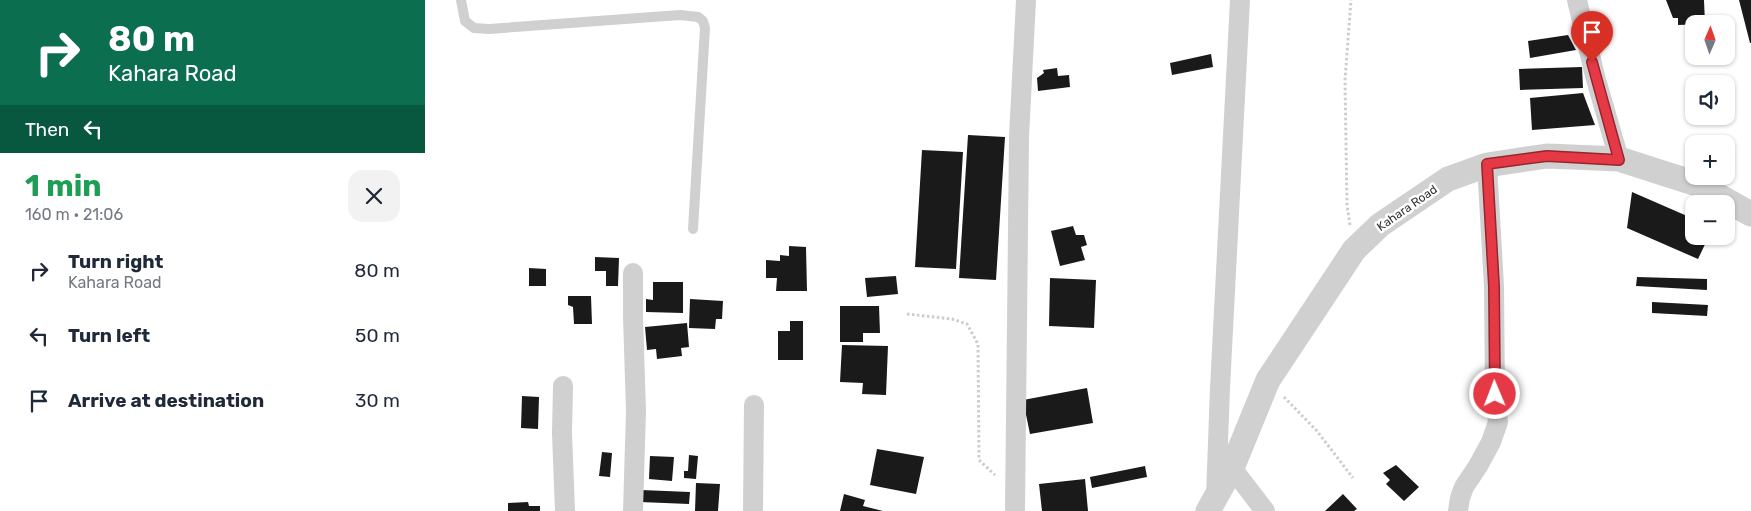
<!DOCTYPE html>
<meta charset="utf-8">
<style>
:root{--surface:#fff;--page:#f2f2f3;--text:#1f2937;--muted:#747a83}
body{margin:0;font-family:Rubik,sans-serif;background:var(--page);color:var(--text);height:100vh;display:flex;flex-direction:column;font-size:19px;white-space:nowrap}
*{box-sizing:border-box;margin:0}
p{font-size:16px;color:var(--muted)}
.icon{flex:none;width:28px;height:28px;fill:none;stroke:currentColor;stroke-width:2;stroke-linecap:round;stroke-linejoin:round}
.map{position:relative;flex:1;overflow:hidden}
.drawer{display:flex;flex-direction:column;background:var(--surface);width:425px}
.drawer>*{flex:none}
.hud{background:#0b6e4f;color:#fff;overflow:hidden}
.needle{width:32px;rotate:2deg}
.tools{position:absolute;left:1260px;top:15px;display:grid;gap:10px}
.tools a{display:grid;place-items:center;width:50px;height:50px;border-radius:10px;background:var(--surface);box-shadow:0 1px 4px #0004;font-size:25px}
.pin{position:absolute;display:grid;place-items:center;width:42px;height:42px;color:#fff;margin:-51px -21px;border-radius:50% 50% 50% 0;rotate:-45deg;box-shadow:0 0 5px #0007}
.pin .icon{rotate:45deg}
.me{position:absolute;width:55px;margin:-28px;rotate:359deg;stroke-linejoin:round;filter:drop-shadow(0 0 4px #0008)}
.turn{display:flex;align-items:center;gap:18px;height:105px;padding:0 25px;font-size:22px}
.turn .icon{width:65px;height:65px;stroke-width:2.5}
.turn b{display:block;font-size:35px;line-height:42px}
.then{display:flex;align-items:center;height:48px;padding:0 25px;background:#0003;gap:10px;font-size:19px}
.round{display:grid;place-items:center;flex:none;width:52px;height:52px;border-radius:15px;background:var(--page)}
.overview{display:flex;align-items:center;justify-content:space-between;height:85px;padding:0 25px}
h1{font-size:30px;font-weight:700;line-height:38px;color:#1e9e55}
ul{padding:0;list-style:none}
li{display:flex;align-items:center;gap:15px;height:65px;padding:0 25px}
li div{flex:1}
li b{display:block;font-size:19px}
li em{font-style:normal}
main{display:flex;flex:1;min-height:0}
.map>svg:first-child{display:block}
.building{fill:#1a1a1a}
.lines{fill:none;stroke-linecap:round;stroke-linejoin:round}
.path{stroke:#cdcdcd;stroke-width:3;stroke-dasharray:2.5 2.5;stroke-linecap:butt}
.service{stroke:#d0d0d0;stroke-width:10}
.minor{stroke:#d0d0d0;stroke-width:20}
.tertiary{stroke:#d0d0d0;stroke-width:25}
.route-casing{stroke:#96252e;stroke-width:12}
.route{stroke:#e63946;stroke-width:9}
.labels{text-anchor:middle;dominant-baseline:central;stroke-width:5;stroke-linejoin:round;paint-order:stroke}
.street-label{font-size:12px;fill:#333;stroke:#fff}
</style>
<main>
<section class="drawer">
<div class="hud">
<div class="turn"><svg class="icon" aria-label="right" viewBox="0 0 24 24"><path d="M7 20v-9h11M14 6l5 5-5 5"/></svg><div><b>80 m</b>Kahara Road</div></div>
<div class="then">Then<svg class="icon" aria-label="left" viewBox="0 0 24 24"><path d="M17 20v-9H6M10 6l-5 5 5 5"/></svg></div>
</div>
<div class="overview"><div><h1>1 min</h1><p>160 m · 21:06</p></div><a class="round"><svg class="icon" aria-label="close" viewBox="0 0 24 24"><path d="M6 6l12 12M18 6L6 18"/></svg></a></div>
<ul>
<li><svg class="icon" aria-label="right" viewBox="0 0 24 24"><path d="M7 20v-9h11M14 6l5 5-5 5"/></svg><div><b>Turn right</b><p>Kahara Road</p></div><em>80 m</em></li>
<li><svg class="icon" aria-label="left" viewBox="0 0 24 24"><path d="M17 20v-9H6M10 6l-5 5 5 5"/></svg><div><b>Turn left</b></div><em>50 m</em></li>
<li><svg class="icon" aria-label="arrive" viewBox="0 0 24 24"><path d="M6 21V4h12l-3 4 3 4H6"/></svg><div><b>Arrive at destination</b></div><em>30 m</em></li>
</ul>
</section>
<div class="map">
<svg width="1326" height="511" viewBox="0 0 1326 511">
<rect width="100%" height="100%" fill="#fff"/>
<!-- building -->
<path class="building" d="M1241 0H1279L1280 24 1253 25V18H1248Z
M1314 0H1326V43H1325Z
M1143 35 1151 50 1105 58 1103 41Z
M786 54 788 67 747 75 745 63Z
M1157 67 1158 88 1095 90 1094 69Z
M632 68 633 76 644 75 645 87 613 91 612 78 619 73 618 70Z
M1158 93 1170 125 1107 130 1105 98Z
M543 135 580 137 571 280 534 278Z
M497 150 538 152 531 269 490 267Z
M1207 192 1269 219V236H1284L1273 259 1202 228Z
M648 226 651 235H659L662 245 656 247 660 260 635 266 626 231Z
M364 246 381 247 382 291H351L352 278H341V260L355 261V255L364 256Z
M170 257 194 258 193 286H181V271H170Z
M104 268 121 269V286H104Z
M471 276 473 294 442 297 440 278Z
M1212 277 1282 279V290L1211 286Z
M625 278 671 280 669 328 624 326Z
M228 282H258V313L221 312V299L228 300Z
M143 296H166L167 324H149L148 307 143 305Z
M265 299 298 301 297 319H291L290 329 264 328Z
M1227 302 1283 305 1282 316 1227 313Z
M415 306H454L455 333H438V342H415Z
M365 321H378V360H353V331H365Z
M262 323 264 347 256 348 257 356 232 359 231 349 222 350 220 327Z
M417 345 463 346 461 395 437 394 438 383 415 382Z
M662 388 668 423 605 434 598 400Z
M97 396 114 397 113 429 96 428Z
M452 449 499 457 491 494 445 485Z
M177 452 187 453 185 477 174 476Z
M264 455 273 456 271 479 259 478V471H263Z
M225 456 249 457 247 481 224 479Z
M971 465 994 487 979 501 961 484 965 480 958 473Z
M720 466 722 477 667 488 665 477Z
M660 479 663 511H617L614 484Z
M271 483 295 484 293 511H270Z
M216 490 265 492 264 504 215 502Z
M419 494 440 500 438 506 458 511H415Z
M918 494 932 509 929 511H900Z
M103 502 104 506H115V511H83V503Z"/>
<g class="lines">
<!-- path -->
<path class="path" d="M925 225 922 205 920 80 926 0
M482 314 527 319 542 324 553 344 554 460 570 475
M859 397 892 431 928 478"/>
<!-- service -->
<path class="service" d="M36 0 40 21 49 28 64 29 255 15 273 17 278 21 280 28 268 229"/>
<!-- minor -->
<path class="minor" d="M1152 0 1170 76 1194 159
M138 386 137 433 140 511
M807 468 840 511
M791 496 795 388 815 0
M208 511 211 411 208 317V273
M328 511 329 405
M590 511 594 137 601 0
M1033 511 1035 498 1039 487 1053 466 1066 442 1073 422 1070 395 1069 286 1062 165"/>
<!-- tertiary -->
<path class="tertiary" d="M783 511 807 468 843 380 929 250 955 225 1023 179 1062 165 1122 156 1194 159 1272 184 1326 214"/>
</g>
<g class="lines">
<!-- route casing -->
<g class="route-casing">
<path id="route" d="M1070 394 1069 286 1062 164 1122 156 1194 160 1167 62"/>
</g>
<!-- route -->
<use href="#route" class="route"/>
</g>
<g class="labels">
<!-- street labels -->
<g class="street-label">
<text transform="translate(982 208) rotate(-35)">Kahara Road</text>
</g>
</g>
</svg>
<div class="tools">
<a><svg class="needle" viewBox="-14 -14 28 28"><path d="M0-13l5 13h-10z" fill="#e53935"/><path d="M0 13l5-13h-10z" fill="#747a83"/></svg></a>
<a><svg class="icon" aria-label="sound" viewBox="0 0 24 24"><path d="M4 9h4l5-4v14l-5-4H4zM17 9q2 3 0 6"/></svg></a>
<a>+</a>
<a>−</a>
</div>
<div class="pin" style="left:1167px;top:62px;background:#d93025"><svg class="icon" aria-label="arrive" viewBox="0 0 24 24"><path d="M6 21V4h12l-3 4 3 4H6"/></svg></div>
<svg class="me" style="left:1070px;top:394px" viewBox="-20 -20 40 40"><circle r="17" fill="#e63946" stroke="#fff" stroke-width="3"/><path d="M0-11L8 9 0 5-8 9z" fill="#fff"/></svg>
</div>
</main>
